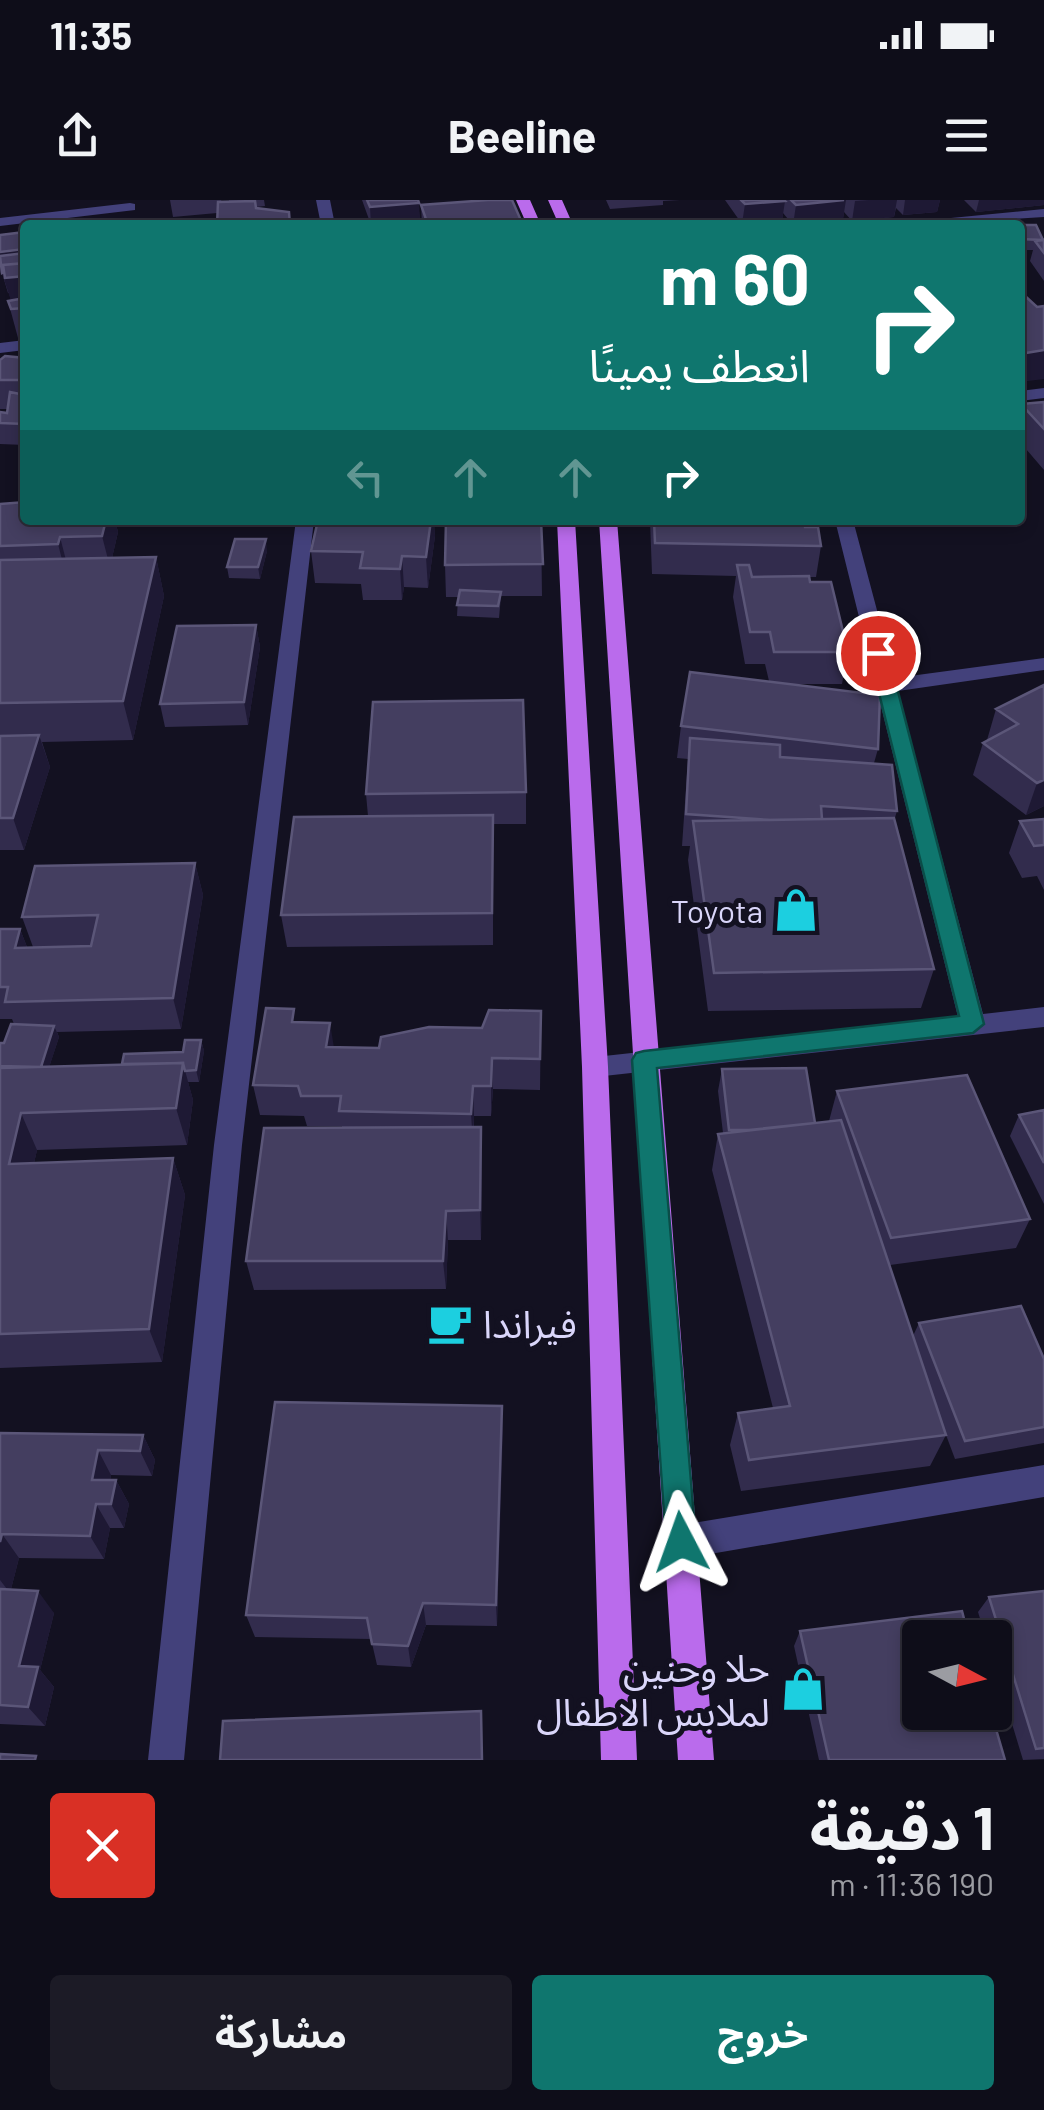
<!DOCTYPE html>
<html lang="ar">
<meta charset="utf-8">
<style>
:root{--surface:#0e0d19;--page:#1c1b26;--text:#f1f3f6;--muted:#9b9ca2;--line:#2e2d38;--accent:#0f766e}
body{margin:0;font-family:Barlow,"Noto Sans Arabic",sans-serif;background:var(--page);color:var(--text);direction:rtl;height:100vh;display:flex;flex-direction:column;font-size:38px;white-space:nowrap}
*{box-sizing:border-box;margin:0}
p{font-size:32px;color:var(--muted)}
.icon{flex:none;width:55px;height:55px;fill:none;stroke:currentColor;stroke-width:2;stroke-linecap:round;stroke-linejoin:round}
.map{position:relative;height:1560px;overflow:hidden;direction:ltr}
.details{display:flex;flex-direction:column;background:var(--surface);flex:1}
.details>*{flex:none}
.hud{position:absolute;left:20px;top:20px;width:1005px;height:305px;border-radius:10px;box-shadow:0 5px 15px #0003,0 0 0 2px var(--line);direction:rtl;background:#0f766e;color:#fff;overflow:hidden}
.needle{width:65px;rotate:97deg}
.controls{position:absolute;left:902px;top:1420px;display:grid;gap:20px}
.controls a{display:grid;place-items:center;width:110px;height:110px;border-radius:10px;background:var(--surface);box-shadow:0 5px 15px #0003,0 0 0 2px var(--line);font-size:50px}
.pin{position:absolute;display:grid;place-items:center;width:85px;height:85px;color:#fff;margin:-42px;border:5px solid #fff;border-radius:50%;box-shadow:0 2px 10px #0007}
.me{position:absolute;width:110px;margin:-55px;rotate:356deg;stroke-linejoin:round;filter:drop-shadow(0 0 8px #0008)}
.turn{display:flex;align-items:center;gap:35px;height:210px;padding:0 50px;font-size:45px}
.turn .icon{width:130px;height:130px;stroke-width:2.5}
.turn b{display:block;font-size:70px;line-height:85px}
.lanes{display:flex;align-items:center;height:95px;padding:0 50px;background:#0003;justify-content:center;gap:50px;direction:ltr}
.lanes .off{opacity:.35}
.round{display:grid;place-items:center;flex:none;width:105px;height:105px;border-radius:10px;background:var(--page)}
.summary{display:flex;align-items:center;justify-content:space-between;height:170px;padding:0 50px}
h1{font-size:60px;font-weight:700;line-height:75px}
.action{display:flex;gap:20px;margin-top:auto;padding:20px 50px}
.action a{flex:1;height:115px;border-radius:10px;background:var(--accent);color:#fff;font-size:40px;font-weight:700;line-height:115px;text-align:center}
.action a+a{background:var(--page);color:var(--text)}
.status{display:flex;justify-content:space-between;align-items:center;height:70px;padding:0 50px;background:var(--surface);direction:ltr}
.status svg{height:28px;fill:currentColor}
header{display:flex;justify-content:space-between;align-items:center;height:130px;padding:0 50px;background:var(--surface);font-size:45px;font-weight:700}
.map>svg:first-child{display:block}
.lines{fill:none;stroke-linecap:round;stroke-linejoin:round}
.minor{fill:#43417b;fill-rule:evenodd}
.primary{fill:#ba6bec;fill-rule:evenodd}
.wall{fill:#322c4d}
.shaded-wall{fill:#1e1934}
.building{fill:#443e60;stroke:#5b5678;stroke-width:2.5}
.route{fill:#0f766e;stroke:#0a4d48;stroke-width:2.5}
.labels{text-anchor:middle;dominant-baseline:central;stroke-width:10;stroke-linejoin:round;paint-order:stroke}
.poi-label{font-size:32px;fill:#dad6fa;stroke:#131121;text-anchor:end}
.near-poi-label{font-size:38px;fill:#dad6fa;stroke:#131121;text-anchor:start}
</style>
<div class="status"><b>11:35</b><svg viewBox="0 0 49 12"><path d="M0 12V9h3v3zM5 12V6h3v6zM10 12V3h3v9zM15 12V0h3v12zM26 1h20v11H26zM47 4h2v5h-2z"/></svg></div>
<header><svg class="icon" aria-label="menu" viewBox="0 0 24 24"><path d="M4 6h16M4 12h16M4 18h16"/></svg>Beeline<svg class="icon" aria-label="share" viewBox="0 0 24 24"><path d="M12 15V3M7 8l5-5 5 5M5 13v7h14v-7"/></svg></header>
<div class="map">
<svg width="1044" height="1560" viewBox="0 0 1044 1560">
<rect width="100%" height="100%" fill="#131121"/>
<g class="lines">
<!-- minor -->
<path class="minor" d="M316 0H330L335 25H321Z
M130 3 135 4V10L0 26V18Z
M1044 9V17L913 25 920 21Z
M25 140V150L0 153V143Z
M1044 188V198L1020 201V191Z
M296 320H314L242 945 184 1560H148L214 945Z
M835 320H853L895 478 1044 458V470L898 491 983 814 1044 807V827L595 877 586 874 582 867 586 860 595 857 958 817Z
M1044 1265V1297L681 1359 669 1354 664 1342 669 1330 681 1325Z"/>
<!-- primary -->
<path class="primary" d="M516 0H530L541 25H527Z
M548 0H562L573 25H559Z
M557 320H575L608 867 637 1560H601L582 867Z
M599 320H617L714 1560H678Z"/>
</g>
<!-- wall -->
<path class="wall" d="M170 0H221L222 2H229V0H264L265 6 256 7V8L289 12 291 25H217V13L173 17Z
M362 0H418L420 22 371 25Z
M606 0H680L663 1V5L610 9Z
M725 0H940L937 12 903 15 896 8 894 17 852 21 844 12 843 19 793 25 783 13 782 21 742 24Z
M964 0H1044V5L976 12Z
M421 5 523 25H422Z
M1020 25 1044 40V81L1030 61 1033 50H1020Z
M25 32V138H18L8 101 11 100 9 93H8L2 73 0 72V35Z
M25 158V245L0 244V212L7 213V209H0V160Z
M1044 202V270L1020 242 1021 204Z
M0 304 25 320H115L118 332 112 358 156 357 164 396 133 540 42 542 50 567 24 650H0Z
M318 320H541L542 396H501L499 418 457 416 458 397H446L445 365 446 323 434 324 435 336 428 388 404 387 402 400H363L361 384 315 383 311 351Z
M650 320H803L805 327 821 346 816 377H809L810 382 848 452 842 484H791L878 549 874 563 897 611 894 621 934 769 921 808 708 811 688 660 690 646H682L688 559 677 558 681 526 769 481 765 464H745L733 397 736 376 652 374Z
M267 351 260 379 229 378 227 367Z
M256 425 260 447 248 525 165 527 160 504Z
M1044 485V606L1026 615 973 575 983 543 987 540 996 509Z
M526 592V624H493V745L287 747 281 715 368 616 366 594Z
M1044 619V690L1037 676 1022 678 1009 653 1020 621Z
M195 663 203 695 181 829 57 832 59 837 49 867 122 864 183 852 201 840 204 851 199 882H188L193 900 187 945 37 950 34 963 173 958 185 995 162 1162 0 1168V843H4L14 824 12 819H0V729H20L27 747H33L22 717Z
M541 811 540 890 493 889 491 916H474V927L482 957 481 1040H448L446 1089 254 1090 246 1061 342 928V926H307L304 916 260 915 253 885 297 822 334 847 379 848 482 828Z
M722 869 815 923 829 921 837 891 1030 1019 1016 1048 890 1065 913 1136 919 1123 1044 1159V1243L955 1259 946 1235 930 1266 741 1291 730 1245 738 1213 773 1208 712 970 718 934 723 933 718 891Z
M1044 910V1004L1010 936 1019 915Z
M502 1206 497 1426 426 1425 411 1467 377 1465 371 1439 255 1437 246 1415Z
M0 1233 143 1235 155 1260 152 1276 111 1275 110 1280H116L129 1304 124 1328H110L104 1359 19 1358 11 1389 54 1413 40 1470 54 1487 45 1526 0 1524Z
M1044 1391V1559L1023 1560 995 1468V1438H986L978 1412 989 1397Z
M800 1431 1005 1560H819L794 1446Z"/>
<!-- shaded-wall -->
<path class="shaded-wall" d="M846 0 843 19 793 25 796 5Z
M869 0H897L894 17 852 21 855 1Z
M905 0H940L937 12 903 15Z
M979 0H1044V5L976 12Z
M785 1 782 21 742 24 745 4Z
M419 3 420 22 371 25 370 7Z
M25 49V106L13 107 2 73 0 72V52Z
M1044 150V179L1020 182V154Z
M1026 290 1020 312V291Z
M106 320H115L118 332 110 367 102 336Z
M431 320H434L435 336 428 388 426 357Z
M60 337 68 368 66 375 58 344Z
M266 339 267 351 260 379 258 367Z
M402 356 404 387 402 400 400 369Z
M156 357 164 396 133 540 123 501Z
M256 425 260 447 248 525 244 502Z
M39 535 50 567 24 650 13 618Z
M1044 580V606L1026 615 1037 583Z
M195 663 203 695 181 829 173 798Z
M20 729 32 760 15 748Z
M330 823 335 854 326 847Z
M54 826 59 837 45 880 41 868Z
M201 840 204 851 199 882 196 870Z
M492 858 493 889 491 916V886Z
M183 863 193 900 187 945 176 908Z
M473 886 474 916 473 944 471 914Z
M21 913 37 950 26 1000 9 964Z
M481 927 482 957 481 1040 480 1010Z
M173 958 185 995 162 1162 149 1129Z
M446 1011 448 1040 446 1089 443 1061Z
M502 1206 503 1232 497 1426 496 1405Z
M143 1235 155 1260 152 1276 140 1251Z
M98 1250 111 1275 105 1304 92 1280Z
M116 1280 129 1304 124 1328 111 1304Z
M96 1304 110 1328 104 1359 90 1336Z
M2 1334 19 1358 10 1393 0 1380V1342Z
M38 1391 54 1413 40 1470 54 1487 45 1526 28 1507 19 1466Z
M423 1403 426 1425 411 1467 408 1446Z"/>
<!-- building -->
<path class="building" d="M367 0H418L419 3 370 7Z
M488 0H512L523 25H428L421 5Z
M741 0H784L785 1 745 4Z
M791 0H844L796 5Z
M255 1 256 8 289 12 290 25H217L218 2Z
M114 20 116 25H76Z
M1020 25H1036L1043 40 1020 39Z
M25 32V49L0 52V35Z
M1044 40V53L1035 41Z
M25 53V63L3 65 4 72 2 73 0 56Z
M25 63V76L5 78 3 65Z
M1024 95 1037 107 1044 106V150L1020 154V113H1022L1020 111V96Z
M25 98V108L11 109 8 101Z
M5 156 25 158V180H0V160Z
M10 192 25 195V224L0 223V212L7 213Z
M1044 202V229L1021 204Z
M25 302V320H106L102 336 60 337 58 344 0 346V304Z
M318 320H431L426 357 402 356 400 369 360 368 363 352 311 351Z
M446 320H541L543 364 445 365Z
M654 320H803L805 327H818L821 346 655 343Z
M235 339H266L258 367H227Z
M156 357 123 501 0 503V360Z
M737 365H749L752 377 809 376 810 382H831L848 452H774L770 432H750Z
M460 390 501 392 498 406 457 405Z
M256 425 244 502 160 504 177 426Z
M690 472 880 495 878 549 681 526Z
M1044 485V580L1037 583 983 543 1018 524 996 509Z
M523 500 526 592 366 594 373 502Z
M39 535 13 618H0V536Z
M690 538 780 545V557L892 565 897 611 821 606 822 619 770 620 686 614Z
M493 615 492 713 281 715 294 617Z
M894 618 934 769 714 773 693 621Z
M1044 619V645L1034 646 1020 621Z
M195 663 173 798 5 802 8 787H0V729H20L15 748 91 746 98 715 22 717 35 666Z
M266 808 294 809 292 822 330 823 326 847 379 848 381 837 429 827 482 828 489 810 541 811 540 859 492 858 491 886H473L471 914 339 911 341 896H301L298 886 253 885Z
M11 824 54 826 41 867 0 866V843H4Z
M185 840H201L196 870 185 871 183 863 122 864 124 854 183 852Z
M183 863 176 908 21 913 9 964 173 958 149 1129 0 1134V868Z
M806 868 815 923 749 930H729L722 869Z
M967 875 1030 1019 891 1038 837 891Z
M1044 910V963L1019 915Z
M841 920 946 1235 749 1260 738 1213 790 1206 718 934Z
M481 927 480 1010 446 1011 443 1061H246L264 928Z
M1021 1106 1044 1159V1227L965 1241 919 1123Z
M275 1202 502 1206 496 1405 423 1403 408 1446 372 1444 367 1418 246 1415Z
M0 1233 143 1235 140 1251 98 1250 92 1280H116L111 1304H96L90 1336 2 1334 0 1342Z
M0 1389 38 1391 19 1466 38 1467 28 1507 0 1505Z
M1044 1391V1548L1036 1549 989 1397Z
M962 1411 969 1438H920V1512H991L1005 1560H829L800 1431Z
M481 1511 482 1560H220L223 1521Z
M0 1554 36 1556 35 1560H0Z"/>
<!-- route -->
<path class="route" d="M878 447 888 453 984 824 973 833 657 868 696 1342 692 1352 681 1357 671 1352 666 1342 632 860 636 853 644 851 959 816 869 453Z"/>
<!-- icons -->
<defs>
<g id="shop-bare" transform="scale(3.45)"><path d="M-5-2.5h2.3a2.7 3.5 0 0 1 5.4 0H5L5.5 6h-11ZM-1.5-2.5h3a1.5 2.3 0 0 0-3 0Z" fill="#1ccfe0" stroke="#131121" stroke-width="2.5" paint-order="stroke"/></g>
<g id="cafe-bare" transform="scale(3.45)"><path d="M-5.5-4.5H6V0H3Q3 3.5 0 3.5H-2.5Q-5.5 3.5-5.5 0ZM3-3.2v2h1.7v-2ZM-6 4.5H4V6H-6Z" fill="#1ccfe0" stroke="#131121" stroke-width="2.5" paint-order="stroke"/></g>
</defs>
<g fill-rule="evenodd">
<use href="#shop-bare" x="796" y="710"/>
<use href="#cafe-bare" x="450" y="1123"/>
<use href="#shop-bare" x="803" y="1489"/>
</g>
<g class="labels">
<!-- poi labels -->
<g class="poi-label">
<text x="763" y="710">Toyota</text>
</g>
<!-- near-poi labels -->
<g class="near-poi-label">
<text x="483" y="1123">فيراندا</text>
<text x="770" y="1467" text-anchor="end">حلا وحنين<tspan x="770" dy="44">لملابس الاطفال</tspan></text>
</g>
</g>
</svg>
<div class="controls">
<a><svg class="needle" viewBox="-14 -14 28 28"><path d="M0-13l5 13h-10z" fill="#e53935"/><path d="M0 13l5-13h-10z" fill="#9b9ca2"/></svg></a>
</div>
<div class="pin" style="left:878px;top:453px;background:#d93025"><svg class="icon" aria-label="arrive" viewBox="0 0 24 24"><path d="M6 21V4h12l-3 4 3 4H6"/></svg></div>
<svg class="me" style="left:681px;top:1342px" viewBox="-20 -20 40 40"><path d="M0-17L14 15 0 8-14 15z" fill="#0f766e" stroke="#fff" stroke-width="4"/></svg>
<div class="hud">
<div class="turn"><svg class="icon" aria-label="right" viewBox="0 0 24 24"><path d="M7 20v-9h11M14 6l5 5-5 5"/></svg><div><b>60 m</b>انعطف يمينًا</div></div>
<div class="lanes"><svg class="icon off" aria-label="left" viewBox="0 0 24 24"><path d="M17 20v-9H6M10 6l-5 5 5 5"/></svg><svg class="icon off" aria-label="ahead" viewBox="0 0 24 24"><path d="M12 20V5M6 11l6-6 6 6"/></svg><svg class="icon off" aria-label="ahead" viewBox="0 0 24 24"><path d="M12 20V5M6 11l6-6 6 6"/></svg><svg class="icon" aria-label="right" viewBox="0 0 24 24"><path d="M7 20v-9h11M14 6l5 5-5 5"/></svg></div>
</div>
</div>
<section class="details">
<div class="summary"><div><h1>1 دقيقة</h1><p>190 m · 11:36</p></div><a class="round" style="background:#d93025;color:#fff"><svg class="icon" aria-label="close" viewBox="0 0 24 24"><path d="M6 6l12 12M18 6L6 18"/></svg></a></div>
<div class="action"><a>خروج</a><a>مشاركة</a></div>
</section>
